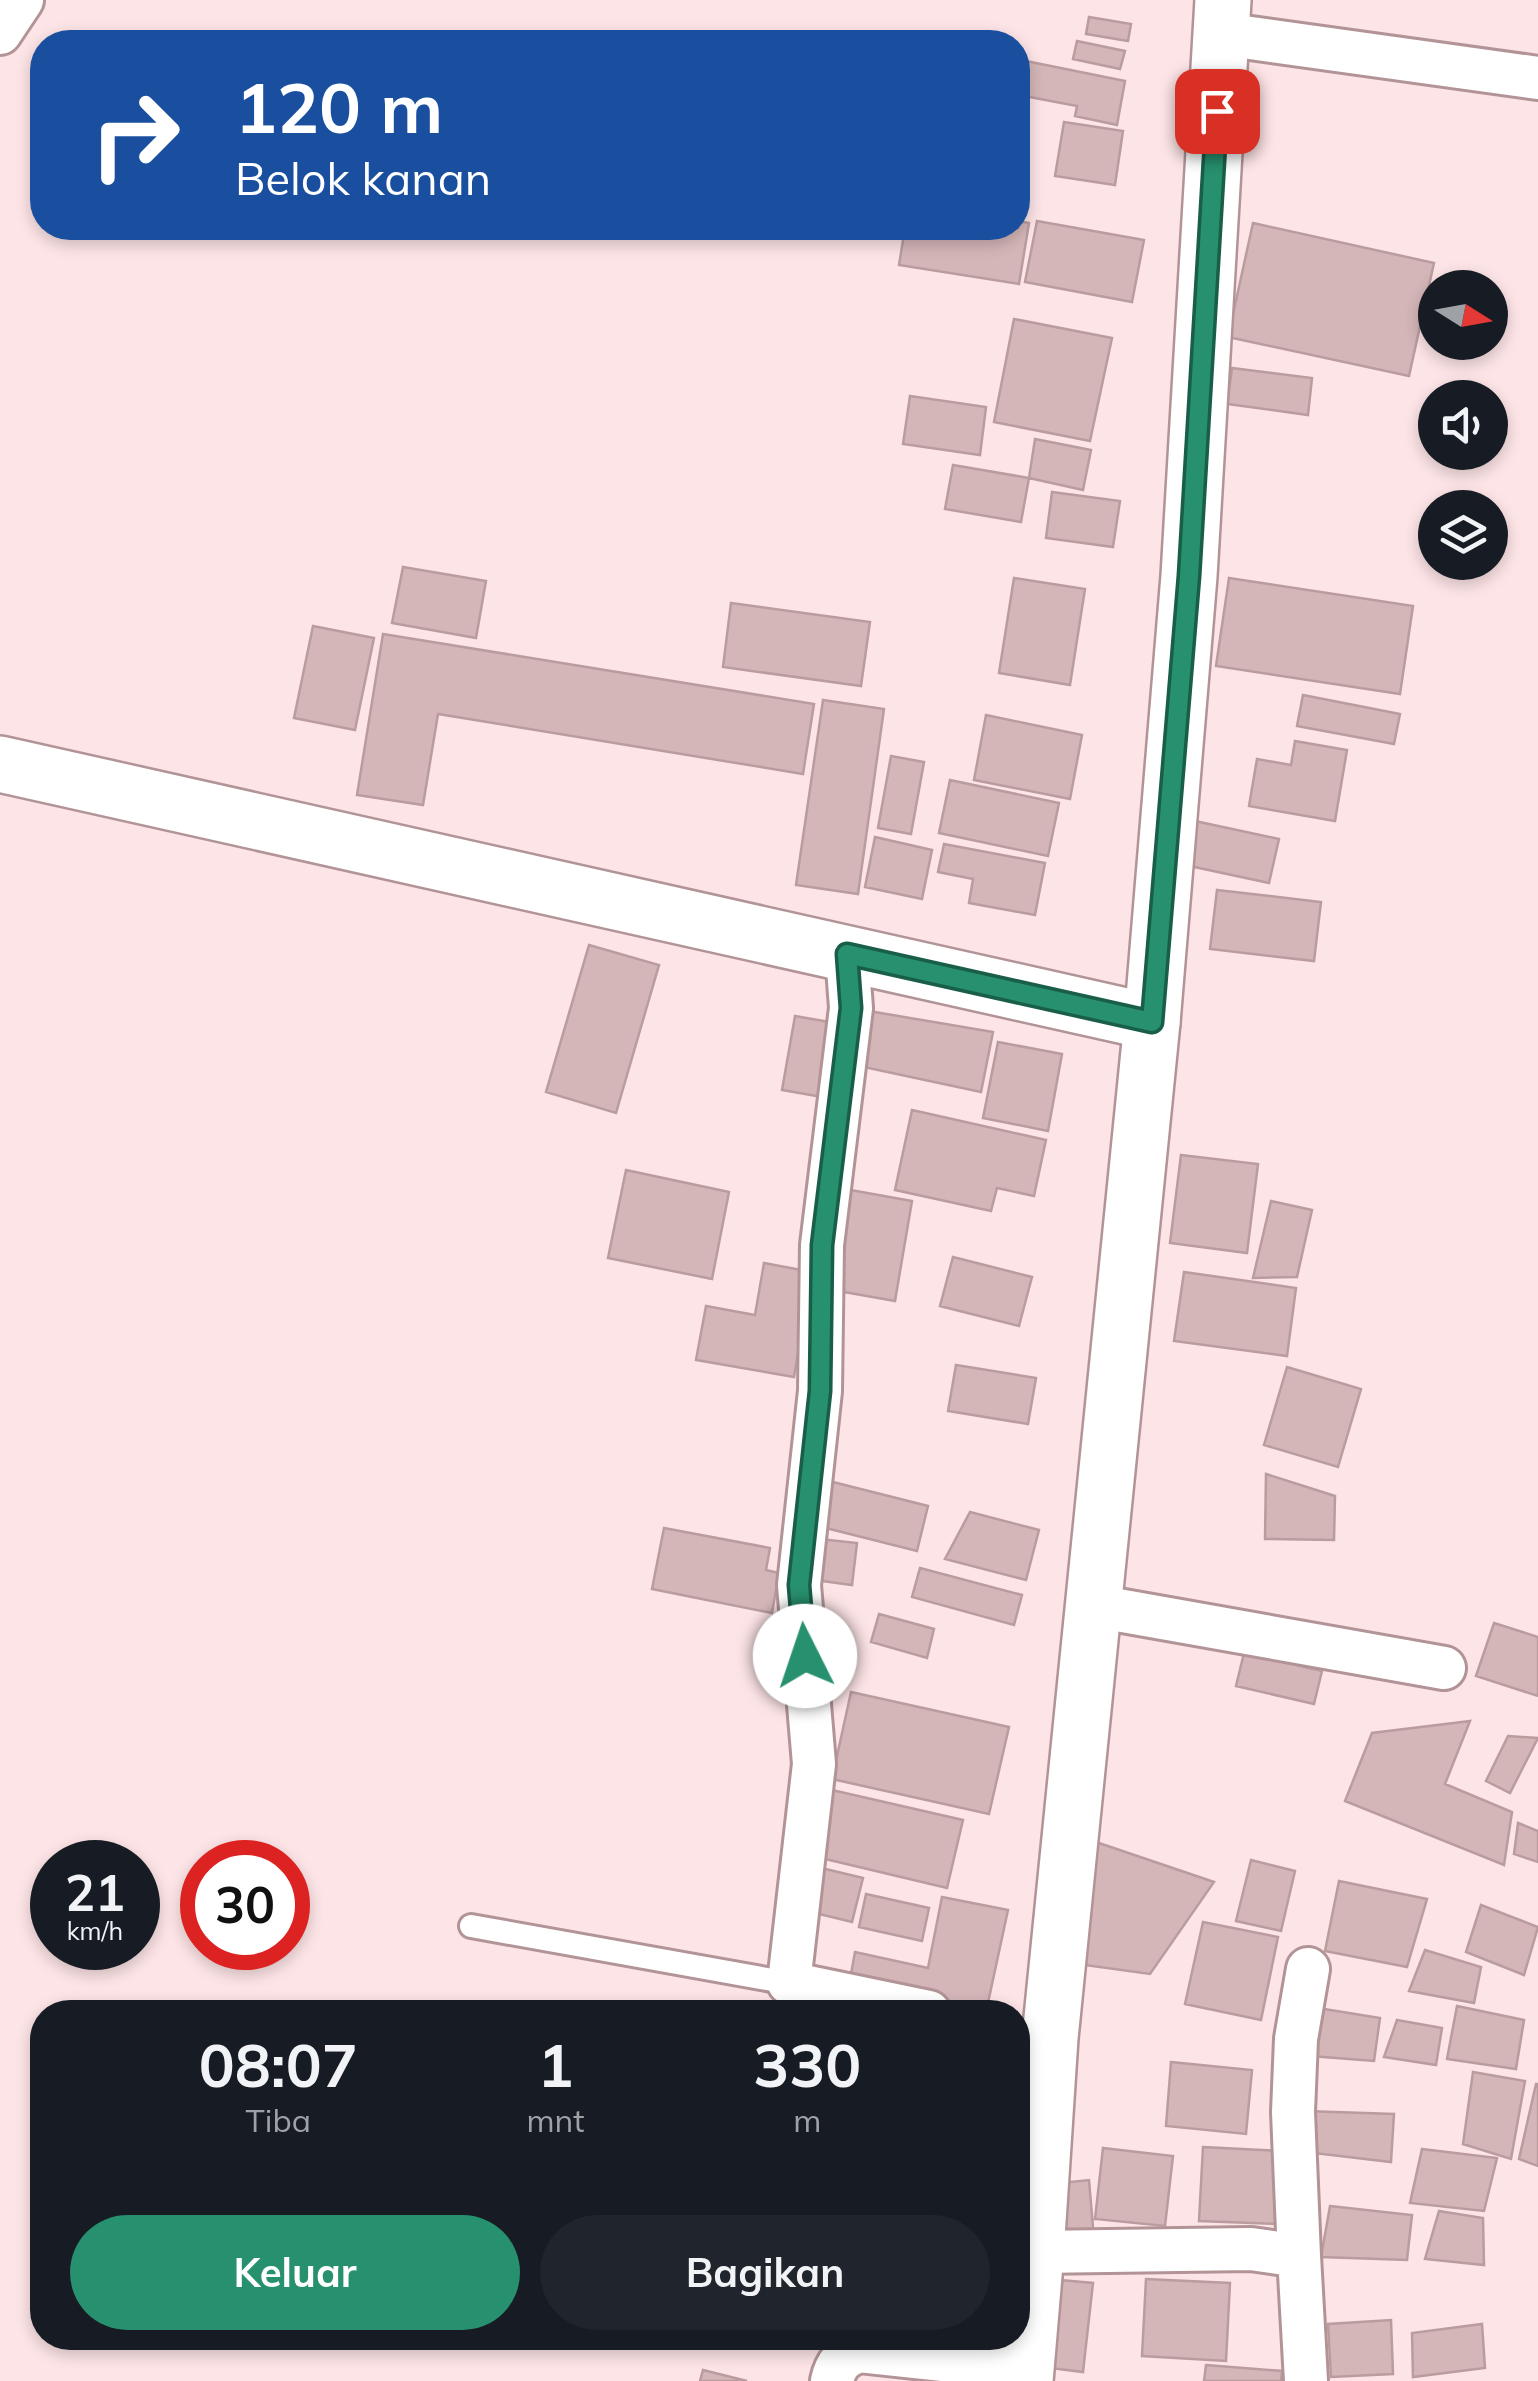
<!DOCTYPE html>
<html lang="id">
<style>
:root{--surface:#171b24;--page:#20242c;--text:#f1f3f6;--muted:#9ea1a6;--accent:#27906e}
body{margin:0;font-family:Mulish,sans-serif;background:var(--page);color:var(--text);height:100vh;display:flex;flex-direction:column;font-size:38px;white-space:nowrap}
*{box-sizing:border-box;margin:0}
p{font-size:32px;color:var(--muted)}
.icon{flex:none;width:55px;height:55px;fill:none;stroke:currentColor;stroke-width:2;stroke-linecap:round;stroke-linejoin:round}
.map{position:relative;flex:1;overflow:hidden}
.details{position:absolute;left:30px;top:2000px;width:1000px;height:350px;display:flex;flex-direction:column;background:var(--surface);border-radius:40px;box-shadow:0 5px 15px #0003}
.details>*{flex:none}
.guide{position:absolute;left:30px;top:30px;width:1000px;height:210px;border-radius:40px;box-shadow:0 5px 15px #0003;background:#1a4fa0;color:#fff;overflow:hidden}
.needle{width:65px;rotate:101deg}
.controls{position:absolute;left:1418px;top:270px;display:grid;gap:20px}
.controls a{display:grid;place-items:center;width:90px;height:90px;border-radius:50%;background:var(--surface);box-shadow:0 5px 15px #0003;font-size:50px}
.speed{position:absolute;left:30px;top:1840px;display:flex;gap:20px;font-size:50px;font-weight:700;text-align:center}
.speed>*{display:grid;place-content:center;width:130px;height:130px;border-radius:50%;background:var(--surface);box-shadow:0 5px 15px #0003;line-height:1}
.speed small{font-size:25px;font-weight:400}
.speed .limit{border:15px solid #d22;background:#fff;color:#111}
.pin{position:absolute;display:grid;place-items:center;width:85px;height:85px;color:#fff;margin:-42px;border-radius:20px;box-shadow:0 5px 15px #0006}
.me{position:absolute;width:110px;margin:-55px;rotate:356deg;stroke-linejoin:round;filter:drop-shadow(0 0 8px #0008)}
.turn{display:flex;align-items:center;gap:35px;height:210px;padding:0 40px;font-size:45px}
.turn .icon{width:130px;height:130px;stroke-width:2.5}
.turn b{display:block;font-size:70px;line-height:85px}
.eta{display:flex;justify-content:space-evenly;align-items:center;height:170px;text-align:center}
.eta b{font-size:60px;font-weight:700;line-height:70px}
.primary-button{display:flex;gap:20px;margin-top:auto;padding:20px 40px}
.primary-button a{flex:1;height:115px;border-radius:60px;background:var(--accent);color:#fff;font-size:40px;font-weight:700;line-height:115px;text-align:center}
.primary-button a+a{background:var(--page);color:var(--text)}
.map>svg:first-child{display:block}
.building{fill:#d4b6b8;stroke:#ba9c9f;stroke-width:2.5}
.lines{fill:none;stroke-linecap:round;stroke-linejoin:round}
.service-casing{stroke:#b29497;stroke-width:28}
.minor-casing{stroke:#b29497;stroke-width:48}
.tertiary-casing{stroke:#b29497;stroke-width:60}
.secondary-casing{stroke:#b29497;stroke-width:60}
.service{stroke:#fff;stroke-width:22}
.minor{stroke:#fff;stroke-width:42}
.tertiary{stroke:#fff;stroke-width:55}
.secondary{stroke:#fff;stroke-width:55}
.route-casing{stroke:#195e48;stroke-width:25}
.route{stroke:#27906e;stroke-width:18}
</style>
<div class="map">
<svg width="1538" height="2381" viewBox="0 0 1538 2381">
<rect width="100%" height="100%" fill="#fde4e6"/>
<!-- building -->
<path class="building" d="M1089 17 1131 24 1128 41 1086 34Z
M1077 41 1125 51 1120 69 1073 59Z
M1026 61 1125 81 1117 125 1075 116 1077 106 1019 95Z
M1064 122 1123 131 1115 185 1055 176Z
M1018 221 1029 223 1019 284 899 265 905 228H1018Z
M1037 221 1144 240 1132 302 1025 282Z
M1253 223 1434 263 1409 376 1228 337Z
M1014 319 1112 338 1090 441 994 422Z
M1232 368 1312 378 1308 415 1227 404Z
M910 396 986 407 980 455 903 444Z
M1035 439 1091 450 1083 490 1029 478Z
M953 465 1029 478 1021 522 945 509Z
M1052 492 1120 501 1113 547 1046 538Z
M403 567 486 581 476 638 392 623Z
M1014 578 1085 589 1070 685 999 673Z
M1229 578 1413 606 1400 694 1216 666Z
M731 603 870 622 861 686 723 667Z
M313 626 374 638 355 730 294 718Z
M383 634 814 704 803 774 438 714 423 805 357 795Z
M1303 695 1400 714 1394 744 1297 726Z
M823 700 884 709 858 894 796 885Z
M986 715 1082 735 1070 799 974 780Z
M1295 741 1347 750 1335 821 1249 806 1257 759 1291 765Z
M891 756 924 762 911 834 878 828Z
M950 780 1059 803 1048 856 939 833Z
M1195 821 1279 839 1269 883 1185 865Z
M875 837 932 850 922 899 865 887Z
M944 844 1045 863 1035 915 969 903 973 879 938 872Z
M1217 890 1321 902 1314 961 1210 949Z
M589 945 659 965 616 1113 546 1092Z
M851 1008 993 1032 981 1092 859 1066Z
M795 1016 841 1024 828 1098 782 1090Z
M998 1042 1062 1054 1048 1131 983 1118Z
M912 1110 1046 1140 1034 1196 997 1188 991 1211 895 1190Z
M1181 1155 1258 1164 1247 1253 1170 1243Z
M626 1170 729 1192 712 1279 608 1258Z
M845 1189 912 1201 895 1301 827 1289Z
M1271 1201 1312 1210 1297 1277 1253 1278Z
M953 1257 1032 1277 1019 1326 940 1306Z
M764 1263 812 1272 794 1377 696 1360 706 1306 755 1315Z
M1184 1272 1296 1288 1287 1356 1174 1341Z
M956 1365 1036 1378 1028 1424 948 1411Z
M1287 1367 1361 1389 1338 1467 1264 1445Z
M1266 1474 1335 1496 1334 1540 1265 1539Z
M833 1482 928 1506 917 1551 822 1527Z
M970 1512 1039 1530 1026 1580 945 1559Z
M664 1528 770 1548 766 1570 779 1573 772 1613 652 1589Z
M820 1539 857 1543 852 1585 814 1580Z
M920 1568 1022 1595 1014 1625 912 1597Z
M879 1614 934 1629 927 1658 871 1642Z
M1494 1623 1538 1637V1696L1476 1676Z
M1244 1653 1322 1671 1314 1704 1236 1686Z
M851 1692 1009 1727 989 1814 832 1779Z
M1470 1721 1445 1784 1512 1812 1504 1865 1345 1801 1372 1733Z
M1508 1736 1538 1738 1510 1793 1486 1781Z
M832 1790 963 1820 947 1888 817 1857Z
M1518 1823 1538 1831V1862L1514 1854Z
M1079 1839 1099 1843 1214 1882 1150 1974 1063 1962Z
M1251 1860 1295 1871 1281 1931 1236 1921Z
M813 1866 863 1878 852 1922 803 1910Z
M1339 1881 1427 1899 1407 1967 1325 1951Z
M866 1894 929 1908 922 1941 859 1927Z
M942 1897 1008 1910 986 2012 849 1985 855 1952 928 1968Z
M1481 1905 1538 1927 1524 1975 1466 1952Z
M1203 1922 1278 1937 1261 2020 1185 2004Z
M1425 1950 1481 1967 1474 2003 1409 1991Z
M1457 2006 1524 2020 1516 2069 1447 2059Z
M1318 2008 1380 2018 1374 2061 1311 2056Z
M1397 2020 1442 2028 1436 2065 1384 2057Z
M1171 2062 1252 2070 1246 2134 1166 2126Z
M1473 2072 1525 2081 1511 2159 1463 2144Z
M1536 2084H1538V2166L1519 2159Z
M1305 2111 1394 2114 1391 2162 1305 2152Z
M1203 2147 1280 2151 1277 2224 1199 2221Z
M1103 2148 1173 2156 1165 2226 1095 2219Z
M1422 2149 1497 2158 1484 2211 1410 2203Z
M1089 2180 1094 2239 1065 2242 1060 2183Z
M1330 2206 1412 2215 1407 2260 1321 2257Z
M1439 2211 1483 2218 1484 2265 1425 2259Z
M1146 2279 1230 2283 1226 2361 1142 2356Z
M1060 2280 1093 2283 1083 2372 1050 2368Z
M1391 2320 1393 2374 1331 2377 1328 2324Z
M1482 2324 1485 2368 1413 2377 1412 2333Z
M1206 2365 1282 2371 1281 2381H1204Z
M703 2370 747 2381H700Z"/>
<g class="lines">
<!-- service casing -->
<g class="service-casing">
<path id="service" d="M471 1926 789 1983"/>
</g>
<!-- minor casing -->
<g class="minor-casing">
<path id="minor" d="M0 33 22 0
M1222 34 1538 78
M847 954 851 1008 822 1245 820 1391 799 1585 814 1764 789 1983 929 2012
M1095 1606 1444 1668
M1036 2252 1251 2249 1299 2256 1306 2381
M1299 2256 1293 2112 1296 2039 1308 1969
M832 2381C836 2363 843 2357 859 2351L1026 2369"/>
</g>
<!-- tertiary casing -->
<g class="tertiary-casing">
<path id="tertiary" d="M0 764 1152 1022"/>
</g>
<!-- secondary casing -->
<g class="secondary-casing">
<path id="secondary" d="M1025 2381 1036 2252 1050 2038 1152 1022 1189 576 1223 0"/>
</g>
<!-- service -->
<use href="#service" class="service"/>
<!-- minor -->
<use href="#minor" class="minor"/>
<!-- tertiary -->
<use href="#tertiary" class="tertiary"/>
<!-- secondary -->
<use href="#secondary" class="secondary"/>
</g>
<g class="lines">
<!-- route casing -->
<g class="route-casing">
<path id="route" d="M805 1656 799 1585 820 1391 822 1245 851 1008 847 954 1152 1022 1189 576 1217 111"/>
</g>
<!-- route -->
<use href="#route" class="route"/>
</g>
</svg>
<div class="controls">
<a><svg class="needle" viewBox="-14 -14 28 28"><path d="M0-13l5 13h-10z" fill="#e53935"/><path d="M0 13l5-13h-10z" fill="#9ea1a6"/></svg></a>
<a><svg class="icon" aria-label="sound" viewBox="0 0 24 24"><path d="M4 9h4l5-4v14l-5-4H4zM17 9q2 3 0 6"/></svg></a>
<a><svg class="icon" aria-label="layers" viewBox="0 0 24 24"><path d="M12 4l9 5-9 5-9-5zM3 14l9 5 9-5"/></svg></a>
</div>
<div class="speed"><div>21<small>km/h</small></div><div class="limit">30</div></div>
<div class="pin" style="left:1217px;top:111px;background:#d93025"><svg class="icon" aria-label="arrive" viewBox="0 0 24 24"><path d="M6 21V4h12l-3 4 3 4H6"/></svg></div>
<svg class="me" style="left:805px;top:1656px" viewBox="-20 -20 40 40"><circle r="19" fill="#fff"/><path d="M0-13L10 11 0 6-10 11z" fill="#27906e"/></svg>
<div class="guide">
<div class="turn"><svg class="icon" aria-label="right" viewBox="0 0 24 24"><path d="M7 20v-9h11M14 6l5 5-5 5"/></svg><div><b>120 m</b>Belok kanan</div></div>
</div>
<section class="details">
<div class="eta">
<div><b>08:07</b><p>Tiba</p></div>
<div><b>1</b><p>mnt</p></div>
<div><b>330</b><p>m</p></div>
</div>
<div class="primary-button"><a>Keluar</a><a>Bagikan</a></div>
</section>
</div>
